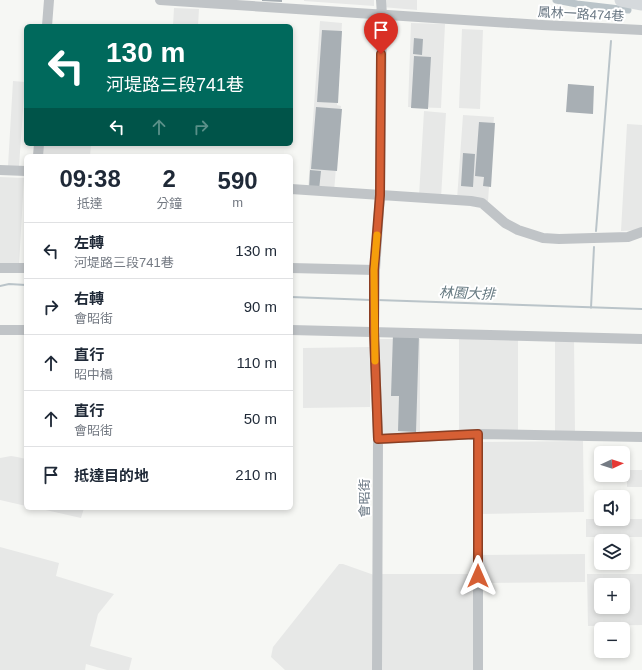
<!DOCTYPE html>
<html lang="zh-TW">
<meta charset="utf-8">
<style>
:root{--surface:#fff;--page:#f6f6f7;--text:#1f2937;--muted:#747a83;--line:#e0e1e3}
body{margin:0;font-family:Arial,"Noto Sans TC",sans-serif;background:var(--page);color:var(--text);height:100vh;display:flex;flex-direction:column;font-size:15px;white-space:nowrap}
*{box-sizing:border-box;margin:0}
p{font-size:13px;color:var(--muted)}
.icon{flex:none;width:22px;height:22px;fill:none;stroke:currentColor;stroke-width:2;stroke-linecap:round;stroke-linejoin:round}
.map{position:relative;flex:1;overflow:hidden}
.drawer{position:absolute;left:24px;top:154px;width:269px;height:356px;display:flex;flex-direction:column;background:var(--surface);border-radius:6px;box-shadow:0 2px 6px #0003}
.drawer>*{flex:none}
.top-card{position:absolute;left:24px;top:24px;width:269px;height:122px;border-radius:6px;box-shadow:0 2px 6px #0003;background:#00695c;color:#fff;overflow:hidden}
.needle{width:26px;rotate:86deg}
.tools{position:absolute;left:594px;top:446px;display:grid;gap:8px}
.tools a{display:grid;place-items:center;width:36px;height:36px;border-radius:6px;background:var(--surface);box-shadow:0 2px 6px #0003;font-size:20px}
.pin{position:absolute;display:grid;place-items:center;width:34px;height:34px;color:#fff;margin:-41px -17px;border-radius:50% 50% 50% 0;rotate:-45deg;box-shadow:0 0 4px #0007}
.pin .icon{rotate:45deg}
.me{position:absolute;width:44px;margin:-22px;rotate:0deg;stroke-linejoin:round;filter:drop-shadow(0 0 3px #0008)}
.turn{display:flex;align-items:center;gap:14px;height:84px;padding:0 16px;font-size:18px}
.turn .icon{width:52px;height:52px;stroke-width:2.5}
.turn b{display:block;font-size:28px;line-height:34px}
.lanes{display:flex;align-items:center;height:38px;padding:0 16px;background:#0003;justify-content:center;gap:20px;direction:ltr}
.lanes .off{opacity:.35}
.eta{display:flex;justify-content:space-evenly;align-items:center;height:68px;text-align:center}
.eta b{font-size:24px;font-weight:700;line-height:28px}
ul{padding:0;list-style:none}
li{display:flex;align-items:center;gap:12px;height:56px;padding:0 16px;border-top:1px solid var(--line)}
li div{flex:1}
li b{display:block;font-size:15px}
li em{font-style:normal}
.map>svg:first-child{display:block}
.built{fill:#e7e8e7;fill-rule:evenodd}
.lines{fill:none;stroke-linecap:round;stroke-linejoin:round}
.stream{stroke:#bac4c9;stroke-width:2}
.canal{stroke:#bac4c9;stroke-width:7}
.building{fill:#a8afb4}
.minor{stroke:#c0c4c7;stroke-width:10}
.major{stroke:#d5d9dc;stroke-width:13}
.route-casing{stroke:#8b3e22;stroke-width:10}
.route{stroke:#d65f34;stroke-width:7}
.slow{stroke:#f59e0b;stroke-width:7}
.labels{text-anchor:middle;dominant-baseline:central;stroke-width:4;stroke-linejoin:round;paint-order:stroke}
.street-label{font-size:13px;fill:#687682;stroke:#fff}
.water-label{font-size:14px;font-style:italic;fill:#63777f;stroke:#fff}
</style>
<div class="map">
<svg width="642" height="670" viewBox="0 0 642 670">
<rect width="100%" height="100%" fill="#f6f7f4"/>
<!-- built -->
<path class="built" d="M304 0H374V6L304 1Z
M382 0H417V10L382 7Z
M174 8 199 9 198 26H173Z
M320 21 342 23 337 105 341 106 334 192 308 190Z
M411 23 445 24 441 108 408 107Z
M462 29 483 30 480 109 459 108Z
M13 81 25 82 19 166H8Z
M424 111 446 113 441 198 419 196Z
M463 115 494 117 488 201 457 199Z
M627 124 642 125V230L621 231Z
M42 144H91L90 156H42Z
M0 177 24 178 19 265 0 263Z
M459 337H518V436L459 435Z
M380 339H420V436H380Z
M555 339H574L575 433 555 434Z
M370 347V407L303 408V348Z
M583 441 584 512 479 514 478 442Z
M11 456 17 457 26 459V506L0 500V458Z
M627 470H642V487H627Z
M37 508H84L81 518Z
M586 519H642V537H586Z
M0 547 59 563 56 576 114 594 98 614 90 646 132 658 129 670H107L86 664 85 670H0Z
M585 554V582L479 583V555Z
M339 564H343L374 575 372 670H285L271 657 273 647Z
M381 574H474V670H381Z
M587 574H642V625L588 626ZM601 585H623V607H601Z"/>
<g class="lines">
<!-- stream -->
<path class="stream" d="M611 8V17
M596 231 611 41
M0 286 9 284 26 285
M291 297 371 300
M377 300 642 309
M591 308 594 247"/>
<!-- canal -->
<path class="canal" d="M556 0 577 4 628 10"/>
</g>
<!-- building -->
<path class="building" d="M262 0H282V2L262 1Z
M322 30 342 31 338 103 317 102Z
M414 38 423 39 422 55 413 54Z
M414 56 431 57 428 109 411 108Z
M568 84 594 86 593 114 566 112Z
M316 107 342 109 337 171 311 169Z
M479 122 495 123 491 187 483 186 484 177 475 176Z
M463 153 475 154 473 187 461 186Z
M310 170 321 171 319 190 309 189Z
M393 334 419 335 416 432 398 431 399 396H391Z"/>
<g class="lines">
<!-- minor -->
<path class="minor" d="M160 0 542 25 642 30
M47 26 49 0
M38 156 39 144
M0 170 26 171
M291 189 471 201 482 203 505 223 518 230 543 238 559 239 628 237 642 232
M0 268H26
M291 268 375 270
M0 330H26
M291 330 642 339
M478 434 642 437
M378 439 478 434V670
M377 670 378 439 374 332 375 270 380 195 382 15 381 0"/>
<!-- major -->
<path class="major" d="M621 0 642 4"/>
</g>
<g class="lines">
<!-- route casing -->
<g class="route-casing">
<path id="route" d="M381 54 380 195 374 270V332L378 439 478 434V576"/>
</g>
<!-- route -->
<use href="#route" class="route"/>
<!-- slow -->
<path class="slow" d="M375 361 374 270 377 235"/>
</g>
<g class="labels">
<!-- street labels -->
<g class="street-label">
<text transform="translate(581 14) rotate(3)">鳳林一路474巷</text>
<text transform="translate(364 498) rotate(-90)">會昭街</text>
</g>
<!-- water labels -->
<g class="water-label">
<text transform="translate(467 293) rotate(2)">林園大排</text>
</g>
</g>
</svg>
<div class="tools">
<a><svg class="needle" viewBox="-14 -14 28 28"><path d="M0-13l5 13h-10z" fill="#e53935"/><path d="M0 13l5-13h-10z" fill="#747a83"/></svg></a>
<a><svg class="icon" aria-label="sound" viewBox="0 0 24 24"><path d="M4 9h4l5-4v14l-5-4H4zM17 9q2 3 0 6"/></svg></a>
<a><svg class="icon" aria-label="layers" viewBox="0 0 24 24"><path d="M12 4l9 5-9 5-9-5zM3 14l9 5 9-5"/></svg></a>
<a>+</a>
<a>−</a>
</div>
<div class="pin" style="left:381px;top:54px;background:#d93025"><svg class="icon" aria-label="arrive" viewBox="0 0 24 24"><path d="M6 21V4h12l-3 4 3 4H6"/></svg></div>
<svg class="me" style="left:478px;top:576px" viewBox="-20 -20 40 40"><path d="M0-17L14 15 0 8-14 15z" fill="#d65f34" stroke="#fff" stroke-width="4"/></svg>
<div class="top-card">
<div class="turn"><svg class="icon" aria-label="left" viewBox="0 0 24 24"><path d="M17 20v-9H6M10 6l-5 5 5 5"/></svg><div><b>130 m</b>河堤路三段741巷</div></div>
<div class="lanes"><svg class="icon" aria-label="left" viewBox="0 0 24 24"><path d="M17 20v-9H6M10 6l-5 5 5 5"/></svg><svg class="icon off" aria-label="ahead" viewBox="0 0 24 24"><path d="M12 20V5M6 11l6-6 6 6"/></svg><svg class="icon off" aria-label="right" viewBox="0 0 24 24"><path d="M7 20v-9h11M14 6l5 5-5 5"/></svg></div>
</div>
<section class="drawer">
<div class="eta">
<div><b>09:38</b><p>抵達</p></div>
<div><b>2</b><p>分鐘</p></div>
<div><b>590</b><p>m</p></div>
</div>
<ul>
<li><svg class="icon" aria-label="left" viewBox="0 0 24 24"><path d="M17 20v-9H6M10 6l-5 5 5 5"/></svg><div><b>左轉</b><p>河堤路三段741巷</p></div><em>130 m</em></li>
<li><svg class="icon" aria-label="right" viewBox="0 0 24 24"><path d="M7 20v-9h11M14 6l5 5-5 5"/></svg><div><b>右轉</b><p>會昭街</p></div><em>90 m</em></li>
<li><svg class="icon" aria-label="ahead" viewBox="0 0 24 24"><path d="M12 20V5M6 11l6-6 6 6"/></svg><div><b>直行</b><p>昭中橋</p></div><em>110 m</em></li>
<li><svg class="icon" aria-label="ahead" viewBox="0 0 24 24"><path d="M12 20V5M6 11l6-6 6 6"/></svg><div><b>直行</b><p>會昭街</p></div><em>50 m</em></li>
<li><svg class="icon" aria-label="arrive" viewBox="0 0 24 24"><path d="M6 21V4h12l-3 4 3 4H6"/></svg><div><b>抵達目的地</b></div><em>210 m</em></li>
</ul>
</section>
</div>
